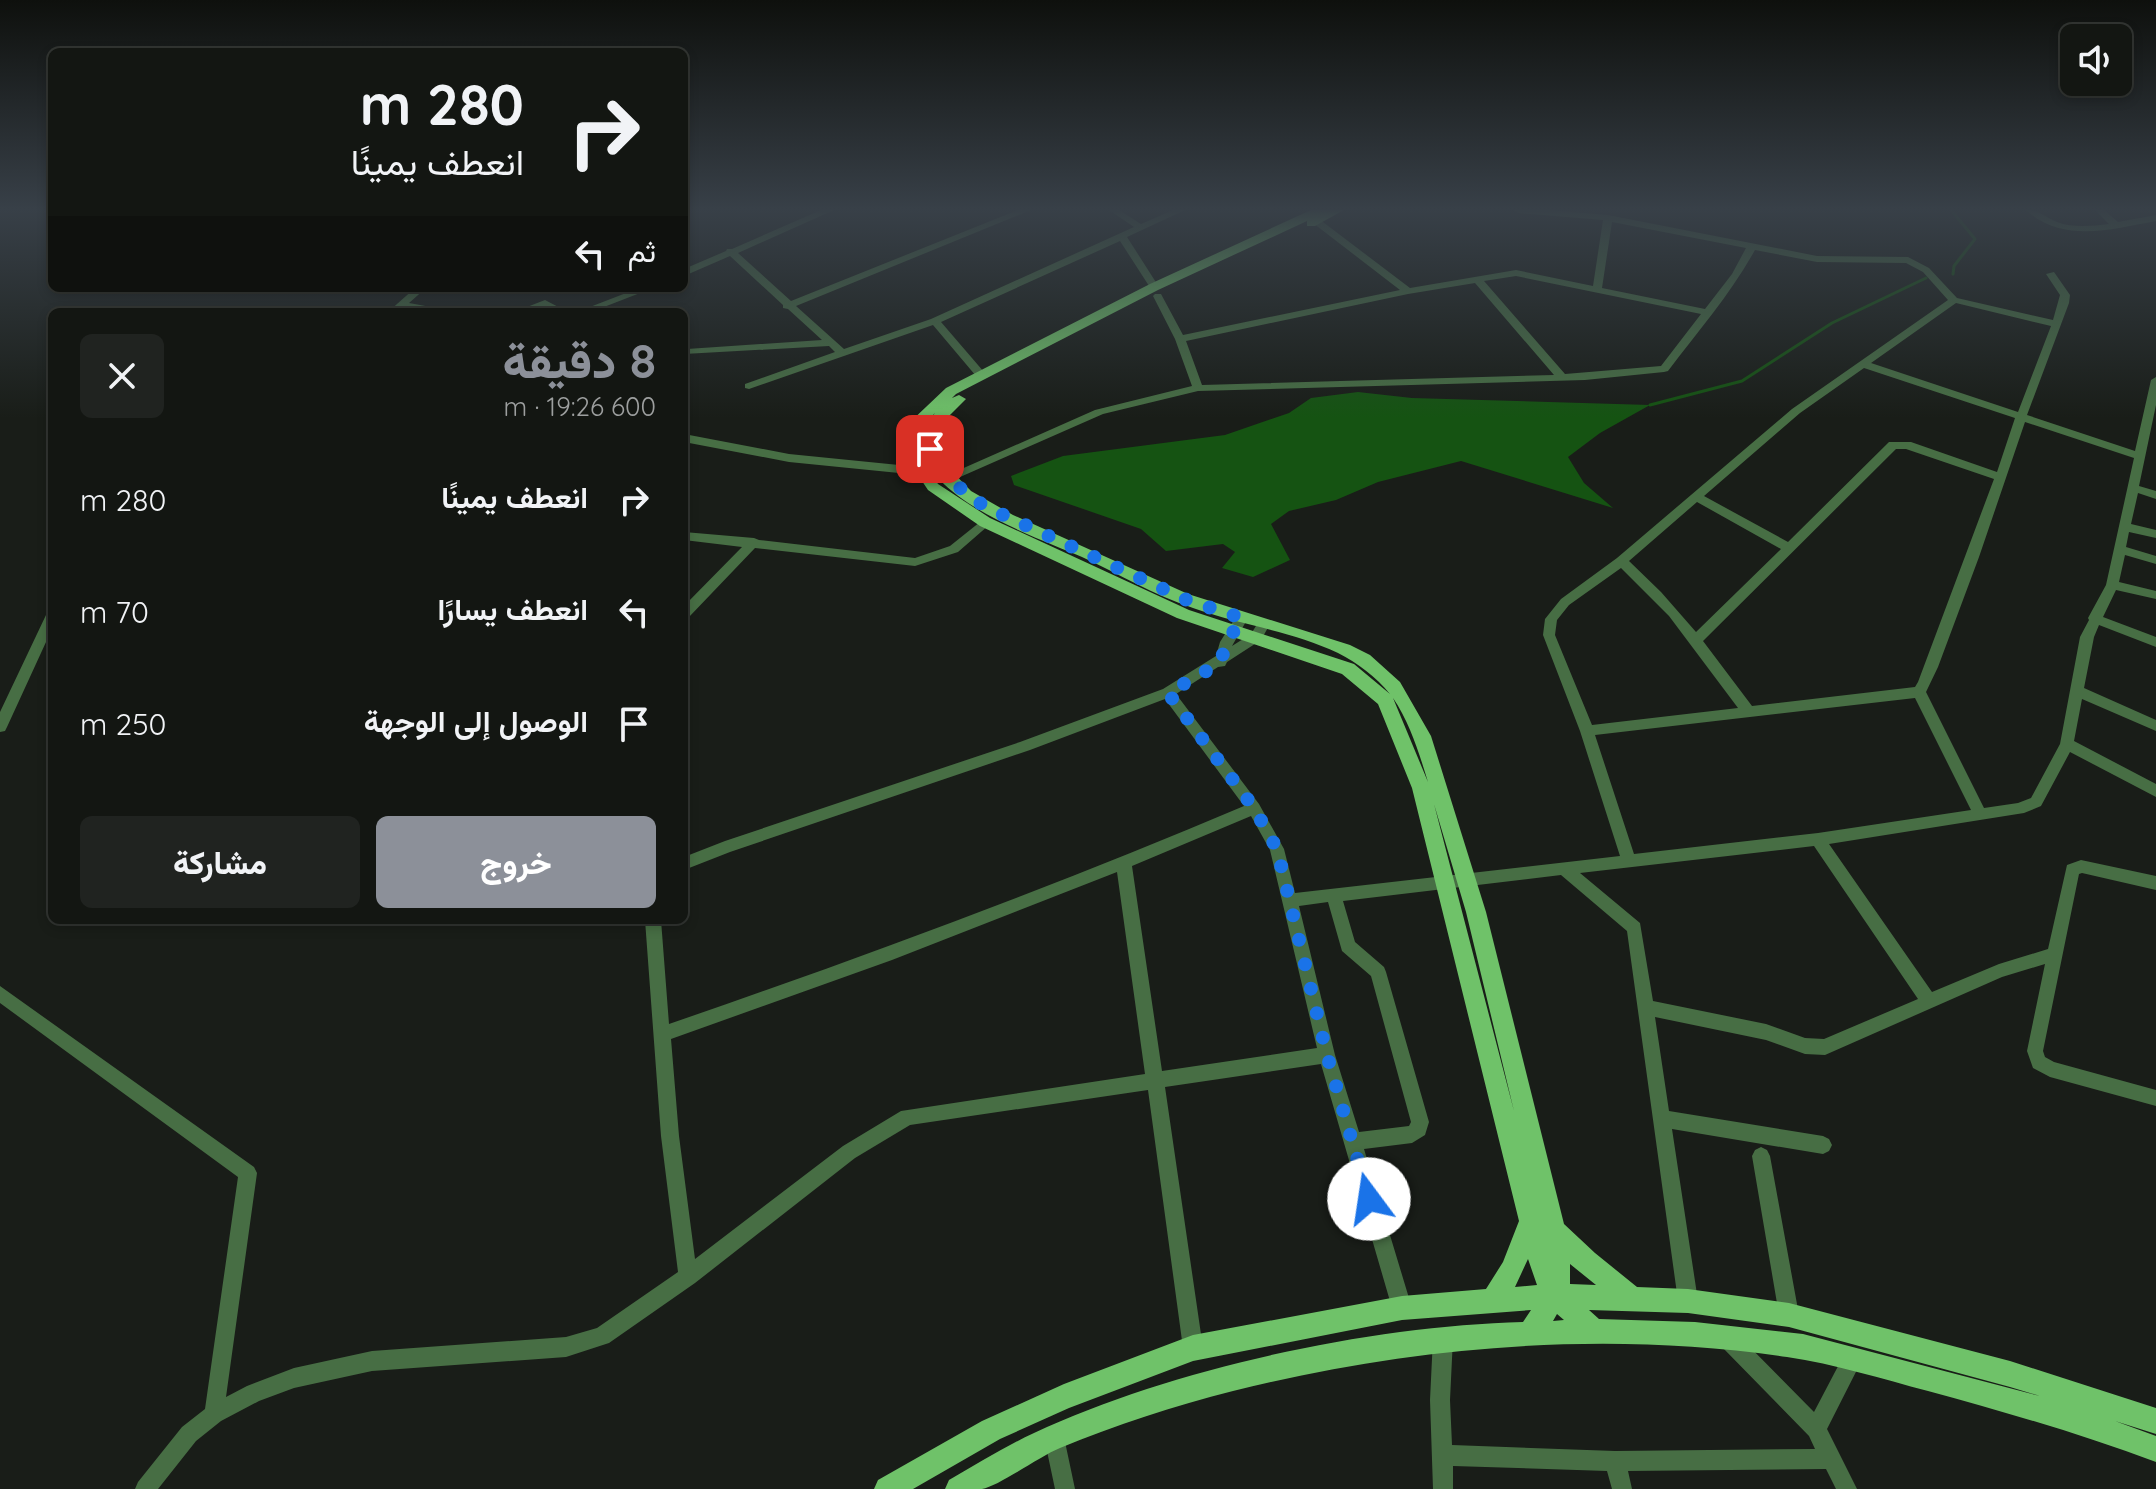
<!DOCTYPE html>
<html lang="ar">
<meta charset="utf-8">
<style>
:root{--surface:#131612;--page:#202320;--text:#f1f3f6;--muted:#9d9f9f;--line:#323532;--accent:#8c9099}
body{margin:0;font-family:Quicksand,Vazirmatn,sans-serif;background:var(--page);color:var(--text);direction:rtl;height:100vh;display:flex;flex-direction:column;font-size:30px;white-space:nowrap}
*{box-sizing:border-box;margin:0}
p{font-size:26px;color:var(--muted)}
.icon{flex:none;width:44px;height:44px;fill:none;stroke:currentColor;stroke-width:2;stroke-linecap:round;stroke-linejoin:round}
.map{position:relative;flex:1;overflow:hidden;direction:ltr}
.panel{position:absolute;left:48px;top:308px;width:640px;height:616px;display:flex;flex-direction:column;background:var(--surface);border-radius:12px;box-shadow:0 4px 12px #0003,0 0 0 2px var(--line);direction:rtl}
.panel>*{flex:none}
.top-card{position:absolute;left:48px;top:48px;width:640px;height:244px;border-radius:12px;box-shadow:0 4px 12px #0003,0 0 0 2px var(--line);direction:rtl;background:#131612;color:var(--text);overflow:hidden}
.fabs{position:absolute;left:2060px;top:24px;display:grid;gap:16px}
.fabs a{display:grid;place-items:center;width:72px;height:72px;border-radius:12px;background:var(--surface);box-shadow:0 4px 12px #0003,0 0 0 2px var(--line);font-size:40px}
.pin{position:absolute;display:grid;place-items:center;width:68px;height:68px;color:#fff;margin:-34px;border-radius:16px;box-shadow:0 4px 12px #0006}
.me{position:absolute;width:88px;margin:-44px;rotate:346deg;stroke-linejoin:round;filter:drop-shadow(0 0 6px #0008)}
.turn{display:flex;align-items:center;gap:28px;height:168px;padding:0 32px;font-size:36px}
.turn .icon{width:104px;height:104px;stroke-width:2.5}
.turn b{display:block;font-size:56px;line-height:68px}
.then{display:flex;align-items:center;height:76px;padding:0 32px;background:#0003;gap:16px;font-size:30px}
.round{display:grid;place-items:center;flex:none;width:84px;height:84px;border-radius:12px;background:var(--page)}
.head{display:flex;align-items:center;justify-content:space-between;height:136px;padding:0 32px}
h1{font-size:48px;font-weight:800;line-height:60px;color:var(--accent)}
.primary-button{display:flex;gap:16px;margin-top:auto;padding:16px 32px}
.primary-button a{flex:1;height:92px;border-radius:12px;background:var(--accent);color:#fff;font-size:32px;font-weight:800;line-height:92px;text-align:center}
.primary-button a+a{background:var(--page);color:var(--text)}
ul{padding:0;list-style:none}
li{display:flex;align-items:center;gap:24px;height:112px;padding:0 32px}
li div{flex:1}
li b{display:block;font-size:30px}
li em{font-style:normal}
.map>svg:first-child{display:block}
.water{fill:#155312}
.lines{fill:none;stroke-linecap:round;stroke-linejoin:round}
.stream{stroke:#155312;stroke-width:3}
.minor{fill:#476e44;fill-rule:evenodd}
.major{fill:#6fc269;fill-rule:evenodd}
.route{stroke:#1a73e8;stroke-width:14;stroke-dasharray:0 25.2}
</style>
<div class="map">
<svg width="2156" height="1489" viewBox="0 0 2156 1489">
<rect width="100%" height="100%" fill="#191d18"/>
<!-- water -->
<path class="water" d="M1358 392 1412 398 1650 405 1600 433 1568 457 1584 483 1613 508 1461 461 1378 482 1336 500 1289 511 1271 524 1290 560 1253 577 1222 568 1235 552 1223 544 1166 551 1141 529 1014 485 1011 476 1063 456 1225 435 1289 413 1311 398Z"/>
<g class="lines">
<!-- stream -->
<path class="stream" d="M1951 210 1975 239 1954 266 1953 274
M1650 405 1742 381 1832 323 1926 278"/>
<!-- minor -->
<path class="minor" d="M821 210H834L738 253 791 301 1018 210H1031L796 306 844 349 931 319 1134 227 1109 210H1119L1141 224 1173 210H1185L1127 237 1159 287 1157 289H1151L1120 241 941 322 984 372V376H976L933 325 749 389 745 388V384L835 352 829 346 684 354V350L687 349 822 340 788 309 783 308V305L730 256 684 276V269L726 251 727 249H732Z
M1514 210H1548L1608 215 1817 256 1908 257 1929 268 1957 298 2053 320 2060 295 2046 274 2054 272 2070 295 2069 303 2027 415 2135 451 2151 380 2156 377V405L2139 486 2156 491V499L2138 493 2131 524 2156 530V538L2129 532 2126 547 2156 556V564L2125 555 2119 582 2156 591V599L2116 590 2103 617 2156 637V647L2099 625 2094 637 2084 688 2156 720V731L2082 699 2074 741 2156 784V797L2070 752 2041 806 2024 813 1829 844 1932 992 1999 964 2048 949 2067 865 2081 860 2156 876V890L2082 873 2079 874 2043 1051 2045 1057 2054 1062 2156 1090V1106L2050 1077 2033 1068 2027 1051 2045 964 2002 977 1825 1055 1805 1054 1766 1040 1655 1017 1669 1111 1823 1136 1829 1139 1832 1145 1829 1151 1823 1154 1672 1129 1698 1301 1695 1308 1688 1311 1681 1308 1678 1301 1627 931 1561 875 1343 901 1355 942 1384 967 1386 972 1429 1122 1425 1135 1412 1143 1364 1149 1412 1308 1409 1315 1402 1318 1395 1315 1392 1308 1321 1064 1165 1087 1203 1348 1200 1355 1193 1358 1186 1355 1183 1348 1148 1090 910 1125 855 1158 695 1283 609 1343 566 1357 372 1371 294 1388 259 1401 221 1421 196 1441 158 1489H135L138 1482 182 1427 205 1409 238 1177 0 1003V986L254 1167 257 1173 226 1397 247 1386 294 1368 372 1351 566 1337 597 1328 678 1272 661 1136 645 920H661L669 1024C863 957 1055 886 1244 806L1165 699 1030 750 730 852 684 870V857L725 841 1020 742 1163 689 1216 656 1220 642 1237 615H1247L1248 618 1232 646 1251 634 1259 621 1264 619 1270 624 1261 640 1227 662 1225 666 1218 667 1176 694 1259 804 1284 849 1295 893 1620 856 1580 731 1543 635 1545 619 1561 599 1617 558 1792 409 1948 300 1923 272 1906 263 1817 262 1755 250C1730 295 1699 330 1668 371L1664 372 1585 380 1198 391 1103 414 951 481H943L941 478 1095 410 1192 386 1175 339 1153 296 1155 294H1161L1183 335 1400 290 1313 223V219H1319L1410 288 1516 270 1593 286 1603 220 1518 213ZM1612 222 1746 248 1732 274 1705 309 1602 288ZM1516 276 1701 314 1661 366 1565 374 1484 281ZM1475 283 1554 375 1202 385 1186 341 1408 294ZM1956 303 2051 326 2018 412 1871 363ZM1864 368 2015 418 1997 472 1911 442H1889L1788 542 1704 496 1800 413ZM2025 422 2134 458 2106 585 2088 618 2089 620 2080 637 2060 744 2031 798 2018 803 1984 808 1926 692 1938 667 1979 557ZM1896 449H1906L1994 479 1918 682 1915 687 1752 706 1703 641ZM1697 502 1781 549 1696 632 1661 592 1629 561ZM1621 568 1669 616 1738 708 1592 725 1555 635 1557 620 1569 605ZM1915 698 1971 810 1818 833 1634 854 1595 735ZM1251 816 1270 850 1317 1048 1162 1071 1132 866ZM1814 846 1918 999 1824 1039 1805 1038 1766 1024 1653 1001 1640 923 1580 873ZM1117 872 1145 1074 901 1111 843 1146 695 1259 679 1136 671 1039 892 960ZM1328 902 1342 951 1371 976 1411 1122 1409 1126 1359 1132 1335 1055 1299 906Z
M2026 210C2039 210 2045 217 2057 222 2073 228 2092 226 2109 224L2095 210H2104L2118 222 2156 215V221C2112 229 2063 244 2026 210Z
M415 288H426L409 303 442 309 447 312H425L403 308 399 312H388Z
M639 288H653L591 312H577Z
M545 300 568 312H555L544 307 529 312H514Z
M684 434 789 454 919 467 925 471 919 475 789 462 684 442Z
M985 518 991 522 989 525 958 552 915 566 755 548 689 617 684 619V606L742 547 684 540V532L754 538 759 540 915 558 950 546Z
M52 610V629L7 727 5 731 0 732V712L46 615Z
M1761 1147 1767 1150 1770 1156 1799 1315 1796 1322 1789 1325 1782 1322 1779 1315 1752 1156 1755 1150Z
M1443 1328 1450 1331 1453 1338 1450 1400 1452 1445 1615 1451 1815 1449 1809 1436 1722 1347 1719 1340 1722 1333 1729 1330 1736 1333 1814 1412 1846 1351 1853 1348 1860 1351 1863 1358 1827 1429 1857 1489H1836L1826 1469 1628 1471 1632 1489H1612L1607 1471 1453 1466V1489H1433L1430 1400 1433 1338 1436 1331Z
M1054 1427 1061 1430 1064 1437 1075 1489H1055L1044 1437 1047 1430Z"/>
<!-- major -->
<path class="major" d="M1311 210H1344L1315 226H1307V221L1158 290 956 394 952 398 959 395 966 399 944 421 937 445 944 463 971 491 1013 515 1188 594 1350 645 1370 655 1400 682 1431 736 1486 912 1564 1224 1595 1253 1637 1287 1688 1289 1789 1303 2010 1361 2156 1408V1434L2115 1421 2156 1436V1462C2081 1434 2005 1412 1928 1391 1882 1379 1835 1364 1787 1357 1604 1330 1413 1346 1233 1391 1174 1406 1116 1425 1060 1448 1040 1456 999 1486 982 1489 971 1489 956 1489 945 1489L949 1480C977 1464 1004 1447 1034 1433 1173 1368 1370 1326 1523 1322L1531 1310 1402 1320 1193 1361 1069 1408 1000 1439 913 1489H874L878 1480 982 1421 1064 1384 1193 1335 1402 1296 1486 1289 1503 1262 1519 1221 1412 788 1378 704 1342 674 1177 618 980 526 928 490 906 457 904 436 907 425 946 388 1150 284ZM935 413C879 485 1037 537 1082 557 1119 574 1154 595 1193 608 1240 625 1292 631 1338 653 1358 663 1376 677 1390 694L1354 664 1189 610 990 518 938 484 920 457 918 436 921 427ZM1393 698C1410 723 1419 753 1428 782ZM1434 804 1466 912 1514 1111ZM1528 1259 1537 1285 1515 1287ZM1570 1264 1596 1285 1570 1284ZM1589 1310 1688 1313 1789 1327 2010 1387 2040 1396 1803 1334 1695 1322 1599 1319ZM1557 1314 1564 1320 1553 1321Z"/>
</g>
<!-- sky -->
<linearGradient id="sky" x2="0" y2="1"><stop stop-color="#0e100d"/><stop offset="0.5" stop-color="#384048"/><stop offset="1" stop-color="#384048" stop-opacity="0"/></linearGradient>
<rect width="2156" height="418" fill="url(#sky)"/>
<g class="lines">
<!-- route -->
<path class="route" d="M930 449 947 478 984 506 1187 600 1242 618 1227 642 1220 663 1168 693 1254 808 1277 849 1327 1055 1369 1199"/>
</g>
</svg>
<div class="fabs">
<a><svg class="icon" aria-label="sound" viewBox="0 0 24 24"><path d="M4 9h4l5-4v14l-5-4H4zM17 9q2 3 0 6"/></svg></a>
</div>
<div class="pin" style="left:930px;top:449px;background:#d93025"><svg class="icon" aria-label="arrive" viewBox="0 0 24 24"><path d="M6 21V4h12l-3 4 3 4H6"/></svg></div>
<svg class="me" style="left:1369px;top:1199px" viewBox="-20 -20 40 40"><circle r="19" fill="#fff"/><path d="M0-13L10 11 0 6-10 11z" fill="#1a73e8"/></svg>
<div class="top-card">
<div class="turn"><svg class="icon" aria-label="right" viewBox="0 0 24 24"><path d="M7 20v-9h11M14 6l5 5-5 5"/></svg><div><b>280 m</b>انعطف يمينًا</div></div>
<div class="then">ثم<svg class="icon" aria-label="left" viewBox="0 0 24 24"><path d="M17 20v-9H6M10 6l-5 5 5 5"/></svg></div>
</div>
<section class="panel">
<div class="head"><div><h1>8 دقيقة</h1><p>600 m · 19:26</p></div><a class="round"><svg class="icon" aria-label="close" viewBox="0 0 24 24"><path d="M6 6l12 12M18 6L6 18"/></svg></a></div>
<ul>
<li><svg class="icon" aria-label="right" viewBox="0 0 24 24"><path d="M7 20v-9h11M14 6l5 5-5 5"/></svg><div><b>انعطف يمينًا</b></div><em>280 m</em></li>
<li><svg class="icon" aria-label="left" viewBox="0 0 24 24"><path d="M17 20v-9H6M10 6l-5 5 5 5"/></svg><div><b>انعطف يسارًا</b></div><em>70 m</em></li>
<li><svg class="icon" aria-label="arrive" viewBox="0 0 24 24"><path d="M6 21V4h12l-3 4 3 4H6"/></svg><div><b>الوصول إلى الوجهة</b></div><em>250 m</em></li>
</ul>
<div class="primary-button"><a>خروج</a><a>مشاركة</a></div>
</section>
</div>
